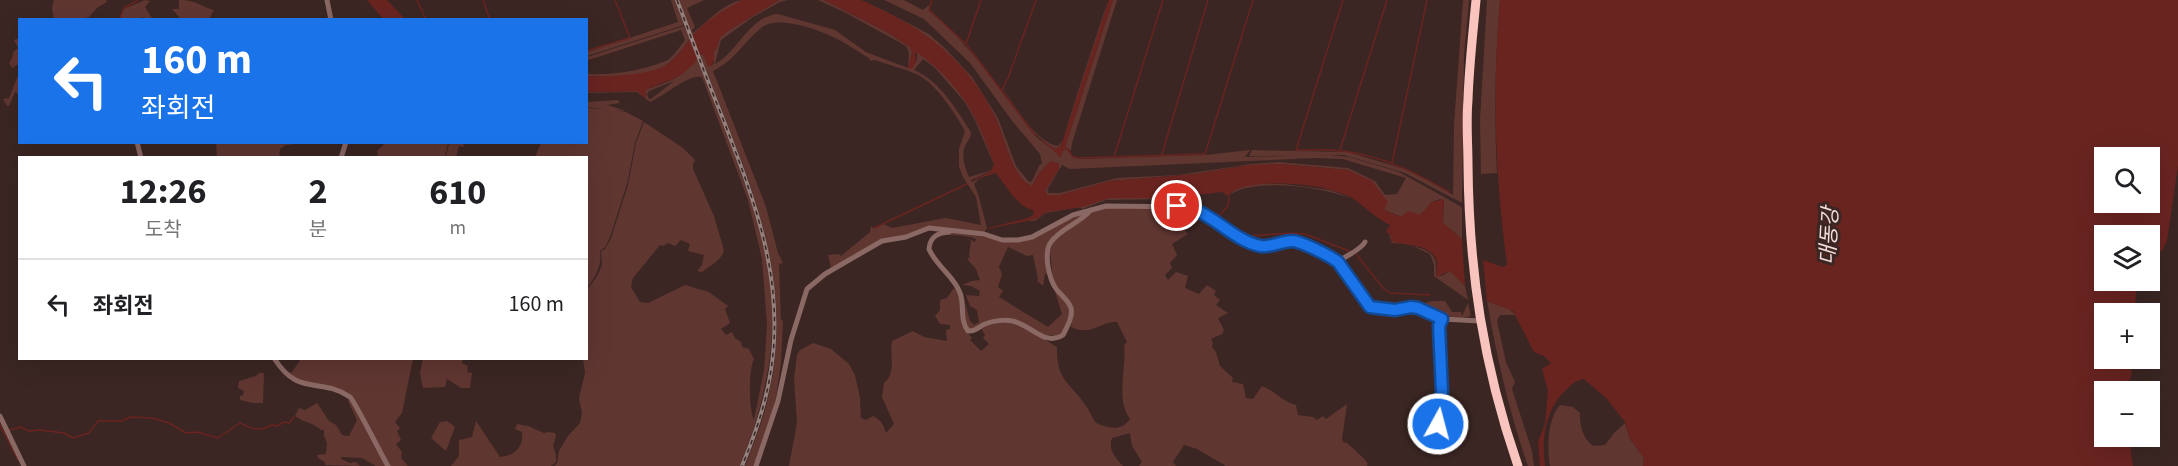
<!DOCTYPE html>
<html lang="ko">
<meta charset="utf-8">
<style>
:root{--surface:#fff;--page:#f6f6f6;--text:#202124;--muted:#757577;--line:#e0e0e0}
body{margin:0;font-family:"Source Sans 3","Noto Sans KR",sans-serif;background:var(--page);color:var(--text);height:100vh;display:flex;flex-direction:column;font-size:22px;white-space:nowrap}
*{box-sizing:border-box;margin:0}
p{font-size:20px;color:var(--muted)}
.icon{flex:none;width:33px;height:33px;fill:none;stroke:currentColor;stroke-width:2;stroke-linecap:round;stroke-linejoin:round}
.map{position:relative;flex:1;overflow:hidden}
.drawer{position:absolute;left:18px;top:156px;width:570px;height:204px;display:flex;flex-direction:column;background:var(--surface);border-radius:0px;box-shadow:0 6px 24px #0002}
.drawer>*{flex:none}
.guide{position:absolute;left:18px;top:18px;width:570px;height:126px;border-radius:0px;box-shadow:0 6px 24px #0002;background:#1a73e8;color:#fff;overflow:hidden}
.buttons{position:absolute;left:2094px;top:147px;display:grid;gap:12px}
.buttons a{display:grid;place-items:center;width:66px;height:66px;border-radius:0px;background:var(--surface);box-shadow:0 6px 24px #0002;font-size:30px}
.pin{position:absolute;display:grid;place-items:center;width:51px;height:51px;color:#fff;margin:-26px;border:3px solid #fff;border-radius:50%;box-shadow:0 2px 6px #0007}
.me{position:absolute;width:66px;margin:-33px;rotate:7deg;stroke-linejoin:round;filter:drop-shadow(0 0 4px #0008)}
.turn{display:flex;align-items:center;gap:21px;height:126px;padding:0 24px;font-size:27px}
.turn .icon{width:78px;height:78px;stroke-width:2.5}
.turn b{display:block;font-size:42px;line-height:51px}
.eta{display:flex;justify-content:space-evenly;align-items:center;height:102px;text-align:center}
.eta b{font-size:36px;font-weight:700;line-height:42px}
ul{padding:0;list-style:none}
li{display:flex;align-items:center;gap:18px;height:90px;padding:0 24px;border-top:2px solid var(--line)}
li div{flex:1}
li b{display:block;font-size:22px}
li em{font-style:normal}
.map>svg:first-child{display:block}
.green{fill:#603631;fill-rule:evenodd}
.water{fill:#692420;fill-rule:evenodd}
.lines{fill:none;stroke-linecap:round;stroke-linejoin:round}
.stream{stroke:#692420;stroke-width:1.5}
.street{stroke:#8a6864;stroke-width:5}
.highway{stroke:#f8c4bd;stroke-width:9}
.rail-casing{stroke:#94817e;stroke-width:4}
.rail{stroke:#3b2623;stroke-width:1.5;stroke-dasharray:4.5;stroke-linecap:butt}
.route-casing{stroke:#114b97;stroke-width:15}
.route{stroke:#1a73e8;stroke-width:10}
.labels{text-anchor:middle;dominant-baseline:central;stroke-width:6;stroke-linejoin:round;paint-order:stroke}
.water-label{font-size:21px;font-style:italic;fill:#f2dbd8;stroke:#3b2623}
</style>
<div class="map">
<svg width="2178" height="466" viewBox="0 0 2178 466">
<rect width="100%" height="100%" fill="#3b2623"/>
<!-- green -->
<path class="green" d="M54 0H106L107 2 97 8 89 17 82 19 54 20 52 8Z
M145 0 150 1 145 7 152 18 150 19 142 17 140 19H119L124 9Z
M179 0C196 0 199 6 214 10L209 19H181L172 9H179Z
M671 0H675L684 25 587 56V52L678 22Z
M679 0H704L687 8 695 27 692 30 693 33C707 22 724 3 742 0L695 33 692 37Z
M779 0H788L780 2 753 17 721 40 715 64C739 51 749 16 778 14L835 30 866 52 908 68 909 52 906 46 846 13 818 0H824L887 32 910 47 912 53 908 68 917 61V52C958 79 980 119 994 165L975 120 964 101 934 67 923 59 914 70C940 81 956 109 971 132 971 138 968 140 965 146 961 156 965 168 969 177L993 170 971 180 972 182 979 179 974 184 979 197 987 228 984 233 955 231 931 226 914 233 888 238 831 268 828 255 839 254 841 256 870 232 871 226 874 229 884 224 892 228 946 218 981 225 976 197 963 177 959 166V149L965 131C955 113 935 82 916 74 903 68 888 65 875 60L871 61 869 58C858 52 848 44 837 39 820 30 777 14 761 28 744 42 734 61 713 71L766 207 778 253 783 263 779 264 781 320 783 321 781 362 775 405 755 466H745C753 445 762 424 767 402 799 276 744 169 700 55L703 54 711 66 714 63V51L717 48 719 38 726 32Z
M860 0 883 10 929 34 946 49 972 77 998 118 1016 166 1029 182 1032 181 1039 166 1042 163 1040 154 1013 122 970 63 924 19 884 0H904L923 10 929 5V11C972 45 999 90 1032 132 1040 142 1052 147 1060 157L1064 149 1069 151 1072 157 1078 159 1205 155 1250 150 1245 157 1327 155 1349 157 1399 172 1460 206 1462 208V239L1443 223 1444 202 1440 199 1432 202 1420 216 1403 215 1402 217 1384 210 1385 200 1383 197 1348 170 1280 164 1241 166 1195 174 1110 181 1060 195H1047L1045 190 1059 169V164L1051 161 1039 173 1032 186C1012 181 1004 132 994 115 959 53 924 29 860 0ZM1314 158 1343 159 1406 178 1397 194 1385 195 1375 181 1348 168 1279 162 1251 164 1178 175 1117 178 1060 193H1049L1047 190 1062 165 1070 169Z
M1108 0 1096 45 1060 147 1055 149C1032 136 1016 111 1003 89L1005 86 1004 90C1015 107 1037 143 1058 146L1062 141Z
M1113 0H1117L1072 143 1071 151 1065 147Z
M1463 0H1469L1464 55 1462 203 1405 173 1344 155 1249 156 1252 150 1348 152 1411 171 1453 195 1454 125Z
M1487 0H1500C1495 58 1494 115 1497 173L1481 174 1480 120Z
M684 26 690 38C685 47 671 64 661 68 641 76 608 78 587 76V74C616 75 641 71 668 60 673 57 681 45 685 40L681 30 595 58 587 60V57Z
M19 38V64L12 68 9 63 12 58 13 52 18 48 14 40Z
M697 56C713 90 730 139 739 168 745 187 754 205 760 224 783 309 773 385 740 466H554L557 463 559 451 568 436 580 423 582 413 579 398 585 373 583 359 586 358 587 290 597 276 602 265 601 251 605 249 611 238 628 185 636 143 644 122 683 148 695 160 693 164V169L714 216 724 250C722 260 710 266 702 272L697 271 702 265 704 255 688 251 690 244 681 240 675 246 668 243 664 246 660 245 633 278 631 287 640 302 648 303 685 285 709 292 728 306 725 309 730 323 721 329 726 335 732 332 735 338 741 342 742 347 749 349 754 359C748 371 749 409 754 420L764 370 767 325 762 259 748 200 702 77C688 74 664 96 650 102L637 92 587 93V92L638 91 646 98 645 90C669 81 684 79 697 56ZM674 81 651 99H649L647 94 649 91Z
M19 73V94L15 92 9 106H7L3 99 9 98Z
M618 100 620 103 607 105 626 111 615 110 626 112 643 121 635 143 627 184 610 237 605 247 600 251C602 266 596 276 587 288L586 158 535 157 541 143 586 142 587 108 606 109 587 107V102Z
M386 142H448V143L445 157H378L377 151Z
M216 143V142L306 143 286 145 280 149 279 158 217 157Z
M449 143H463L464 147 459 146 456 157H446Z
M1284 184 1330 190 1352 198C1320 188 1280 181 1246 188 1240 189 1233 193 1230 194 1242 181 1268 184 1284 184Z
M1181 197 1172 199 1106 200 1082 209 1080 207 1046 213 1035 221H1027L1038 218 1046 212 1087 205 1109 198Z
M1106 206 1196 209 1193 213 1186 211 1178 221 1188 234 1172 244 1177 255 1170 263 1172 268 1165 275 1168 280 1176 272 1188 276 1185 288 1199 294 1207 285 1216 291 1214 295 1220 300 1216 305 1228 313 1218 318 1224 330 1222 334 1211 339 1213 343 1212 347 1216 352 1220 366 1233 378 1232 382 1243 384 1246 398 1253 399 1262 386C1275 391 1283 402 1296 405L1298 415 1313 417 1317 420 1323 416 1326 419 1347 404 1342 439 1344 443 1346 442C1354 450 1362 455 1368 464L1367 466H1226L1197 449 1184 445 1173 462 1176 466H1139L1142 462 1132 446 1130 433 1112 438C1108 450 1115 457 1123 466H789L797 423 794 378 797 355 800 350 813 343 831 349 849 364 855 375 860 398 861 418 866 420 873 416C882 421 883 424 886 433L894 424 882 397 884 383C897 373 889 355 892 341L913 331 924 337 947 341 946 330 950 329V325L940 324 935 316 940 310V300L947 298 953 289 957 288 960 303V316L965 330 972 338 970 340 981 351 989 344 983 338 985 335 981 328C1012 314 1031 331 1057 347 1056 381 1070 382 1086 406 1090 411 1092 418 1096 423 1108 428 1121 432 1130 419 1115 398 1127 369 1124 345L1127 342 1117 322C1099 321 1092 337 1071 327L1073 314 1053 279 1050 251 1054 241 1093 210Z
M1090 211 1050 243V273L1045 274 1043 286 1037 281 1038 279 1033 255 1027 256 1008 247 999 267 1002 274 998 287 1003 291 999 297 1048 327 1062 314 1052 282C1071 308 1074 303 1063 334 1041 340 1028 326 1007 321 996 318 981 329 969 329L963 317V296L970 321 974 325 979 322 977 310 970 306 966 295 979 296 980 291 971 286 962 285 972 281 980 280 976 269 967 259 970 257 969 254 971 241 967 238 975 242 976 239C964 234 953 236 942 234L953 233 1018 241Z
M1386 233C1391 235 1396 240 1402 243 1422 250 1439 247 1436 275L1442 276 1450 271 1465 286 1468 300 1434 276V265L1430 254 1408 244 1392 243 1389 235Z
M1433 301H1445L1452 312H1461L1462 316 1468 303 1471 316C1447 323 1432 306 1411 306Z
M1487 301 1509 309 1516 315H1500L1497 321 1506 362 1515 382 1512 389 1532 451 1534 466H1528C1509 412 1497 358 1487 301Z
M423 358 463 359 462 363 468 366 467 372 472 373 470 388H461L447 379 445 387 423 388 420 373Z
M301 359H413L402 413 395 422 400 428 397 431 401 440 396 444 402 452 401 458 408 466H389L350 396 304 383 286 374 292 372Z
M259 373H264L263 403H253L240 400V396L243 395 244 391 238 388 239 381 256 376Z
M349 398 387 466H376L362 458 341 457V459L350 463 356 462 360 466 325 465V462L318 458 317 455 326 454 327 443 324 436V430H321C313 422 304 423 295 416L299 408 305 410 317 403 329 421 336 425 342 435 349 436 357 420 348 401Z
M1560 405 1573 407 1580 413C1580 426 1582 437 1593 446L1605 445 1614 433 1625 423 1630 439 1644 458 1643 466H1550C1547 448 1547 420 1560 405Z
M447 421 455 427 446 451 431 438 440 422Z
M476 421 500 457C513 456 524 448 522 432L515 429 517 424 528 426 544 433 548 432 555 433 556 436 553 446 556 455V462L551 466H451L459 456V440L472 437Z"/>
<!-- water -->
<path class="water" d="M367 0H387L405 19H383Z
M742 0H779L726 32 720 38 717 48 714 51V60L711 66H708L703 54 697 56 696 62 680 76 645 90 646 99 637 91 587 92V76C605 77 650 75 665 66 678 58 686 43 696 32 706 20 728 8 742 0Z
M824 0C835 0 850 0 861 0 868 2 875 7 882 10 932 34 972 67 996 119 1004 136 1014 182 1032 186L1039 173 1051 161 1059 164V169L1045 190 1047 195H1060L1110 181 1195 174 1249 165 1280 164 1348 170 1372 181 1388 202 1384 210 1401 217 1408 211 1420 215 1432 202 1444 199 1443 223 1462 239 1465 286 1450 271 1437 277C1436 272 1438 267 1437 262 1433 243 1404 246 1391 241V235L1386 232 1390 225C1375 218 1366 207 1352 198 1326 183 1265 179 1237 189 1231 191 1231 194 1227 196L1223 192 1168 198H1109L1082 207 1046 212 1038 218 1027 221 988 229V228L1028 218 1033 215 1034 211 1023 206 1012 195 996 173 971 181 990 172 994 165C978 115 960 84 918 53H915C916 60 917 63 912 69L908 68 912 53 910 47 887 32Z
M1109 0H1113L1065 147 1071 151 1064 149 1060 158C1053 147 1039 141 1031 129L1038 137 1055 149 1061 146Z
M1500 0H2178V166L2167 241 2163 249 2150 265V236H2104V280L2139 281 2136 291 2135 313 2104 314V358L2127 359 2132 374 2125 391 2104 392V436L2129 437 2133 466H1643L1644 458 1630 439 1625 422 1607 399 1584 379C1577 380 1573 383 1568 388 1546 407 1541 437 1545 466H1540L1538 442 1545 424 1548 391 1542 369 1551 363 1544 356 1534 352 1513 311 1487 301 1483 260 1502 267 1507 265C1495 174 1492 91 1500 0ZM2104 158H2150V202H2104Z"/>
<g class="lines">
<!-- stream -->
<path class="stream" d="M417 0 426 20
M483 0 490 20
M932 0 929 10 966 44 1035 135
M1343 0 1296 150C1311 150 1327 149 1342 151 1381 155 1416 173 1449 192
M119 20 124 8 138 0
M966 44 981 0
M586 51 630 38 615 0
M1002 89 1008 78 1036 0
M1068 150 1072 156 1078 158 1205 154 1253 0
M1340 150 1387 0
M1162 154 1208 0
M1114 157 1163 0
M1392 163 1427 0
M1229 196 1228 206 1219 216 1236 231 1249 236 1291 233 1305 234 1349 251
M874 228 967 184
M1356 254 1383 288 1390 293 1430 295
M0 425 18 460
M4 432 20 427 29 431 40 430 64 433 73 438 89 433 98 421H121L131 417 152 418 169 423 186 433 197 432 218 438 240 423C253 429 259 432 272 425L277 426 284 422 289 423 294 417"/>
<!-- street -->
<path class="street" d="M327 0 331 20
M137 142 141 158
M341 158 346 142
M949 232C937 233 930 237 929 249 936 266 955 277 960 293 965 306 959 318 968 331 976 332 978 327 985 324 992 321 1005 319 1012 321 1031 324 1044 347 1063 335 1067 327 1073 317 1071 308 1069 301 1062 296 1057 290 1049 280 1043 253 1051 242 1061 228 1080 223 1091 210
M1338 262C1345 256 1361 250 1365 242
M274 358C299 398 319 376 350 397 354 400 382 456 388 466
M0 416 24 466
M1421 428 1431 434 1437 430V407L1442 393 1439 326 1442 319
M756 466 778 401 791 340 807 289 825 274 882 241 906 237 929 228 984 234 1002 240H1018L1032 237 1073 215 1106 206 1193 207 1247 241 1261 246 1295 241 1337 261 1370 307 1395 310 1411 307 1442 319 1480 321"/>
<!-- highway -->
<path class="highway" d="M1476 0C1473 33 1469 67 1468 100 1466 122 1468 143 1468 165 1469 271 1483 365 1518 466"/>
<!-- rail casing -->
<g class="rail-casing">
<path id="rail" d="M677 0C692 40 707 79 723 119 755 202 785 279 771 370 766 404 755 435 742 466"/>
</g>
<!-- rail -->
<use href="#rail" class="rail"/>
</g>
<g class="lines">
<!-- route casing -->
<g class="route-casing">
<path id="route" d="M1177 206C1209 207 1229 239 1260 246 1270 248 1281 241 1292 241 1301 241 1330 256 1338 262L1370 307 1395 310 1411 307 1418 308 1442 319 1439 326 1442 393 1437 407 1438 424"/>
</g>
<!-- route -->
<use href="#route" class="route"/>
</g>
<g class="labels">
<!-- water labels -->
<g class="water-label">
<text transform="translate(1829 236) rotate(-87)">대동강</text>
</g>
</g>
</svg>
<div class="buttons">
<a><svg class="icon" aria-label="search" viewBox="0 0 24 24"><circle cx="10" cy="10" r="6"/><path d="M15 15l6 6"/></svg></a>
<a><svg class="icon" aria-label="layers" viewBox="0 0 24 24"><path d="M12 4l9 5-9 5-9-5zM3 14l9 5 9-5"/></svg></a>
<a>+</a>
<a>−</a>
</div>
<div class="pin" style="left:1177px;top:206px;background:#d93025"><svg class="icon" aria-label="arrive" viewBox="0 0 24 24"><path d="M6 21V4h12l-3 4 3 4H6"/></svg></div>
<svg class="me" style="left:1438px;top:424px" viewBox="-20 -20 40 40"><circle r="17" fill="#1a73e8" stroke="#fff" stroke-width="3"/><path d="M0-11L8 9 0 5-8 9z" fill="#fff"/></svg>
<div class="guide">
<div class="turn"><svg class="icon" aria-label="left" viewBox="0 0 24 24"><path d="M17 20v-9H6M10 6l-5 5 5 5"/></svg><div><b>160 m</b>좌회전</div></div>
</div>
<section class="drawer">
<div class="eta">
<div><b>12:26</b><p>도착</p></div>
<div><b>2</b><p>분</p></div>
<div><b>610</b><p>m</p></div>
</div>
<ul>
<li><svg class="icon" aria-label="left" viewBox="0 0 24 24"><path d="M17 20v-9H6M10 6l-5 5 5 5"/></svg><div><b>좌회전</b></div><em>160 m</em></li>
</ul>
</section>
</div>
